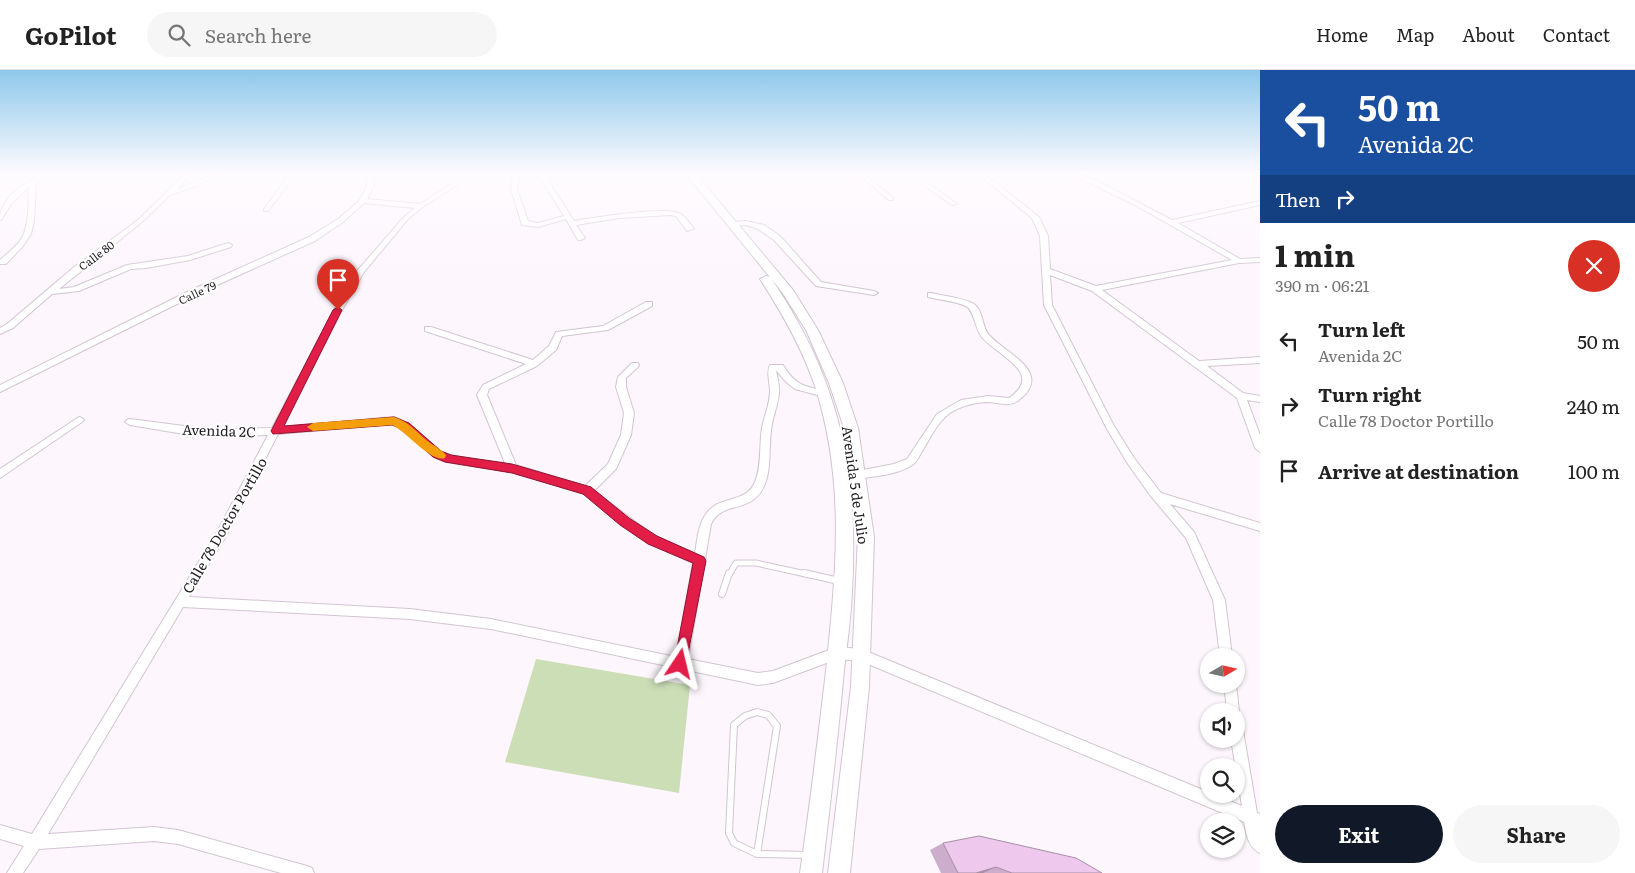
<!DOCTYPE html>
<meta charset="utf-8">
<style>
:root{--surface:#fff;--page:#f6f6f6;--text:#222;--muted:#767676;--line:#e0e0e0;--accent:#111827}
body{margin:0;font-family:Literata,serif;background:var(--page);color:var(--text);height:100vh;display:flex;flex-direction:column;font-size:19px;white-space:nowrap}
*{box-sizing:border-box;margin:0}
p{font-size:16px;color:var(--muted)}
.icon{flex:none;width:28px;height:28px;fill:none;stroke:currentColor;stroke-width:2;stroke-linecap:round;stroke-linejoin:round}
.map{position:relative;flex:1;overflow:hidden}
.side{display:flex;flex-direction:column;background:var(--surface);width:375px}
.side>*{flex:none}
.hud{background:#1a4fa0;color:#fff;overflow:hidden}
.needle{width:32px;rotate:81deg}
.fabs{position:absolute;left:1200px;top:578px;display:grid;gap:10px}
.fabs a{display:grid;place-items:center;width:45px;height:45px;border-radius:50%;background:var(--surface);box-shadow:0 1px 4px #0004;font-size:25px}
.pin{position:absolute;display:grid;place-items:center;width:42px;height:42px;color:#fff;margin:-51px -21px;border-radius:50% 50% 50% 0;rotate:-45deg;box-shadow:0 0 5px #0007}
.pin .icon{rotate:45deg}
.me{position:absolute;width:55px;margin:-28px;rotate:10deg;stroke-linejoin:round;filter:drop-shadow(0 0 4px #0008)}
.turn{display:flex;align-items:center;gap:18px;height:105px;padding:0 15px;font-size:22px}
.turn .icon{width:65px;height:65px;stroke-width:2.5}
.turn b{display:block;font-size:35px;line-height:42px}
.then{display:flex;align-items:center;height:48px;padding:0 15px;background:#0003;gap:10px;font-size:19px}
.round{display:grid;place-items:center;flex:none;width:52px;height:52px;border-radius:26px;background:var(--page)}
.headline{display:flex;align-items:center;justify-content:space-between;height:85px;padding:0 15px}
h1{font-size:30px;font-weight:700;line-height:38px}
.button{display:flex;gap:10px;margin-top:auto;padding:10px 15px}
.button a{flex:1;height:58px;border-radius:30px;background:var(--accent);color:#fff;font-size:20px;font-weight:700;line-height:58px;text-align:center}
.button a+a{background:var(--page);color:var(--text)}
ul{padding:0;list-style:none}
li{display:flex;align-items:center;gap:15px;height:65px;padding:0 15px}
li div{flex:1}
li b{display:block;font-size:19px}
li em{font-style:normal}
header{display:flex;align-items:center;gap:30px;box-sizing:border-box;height:70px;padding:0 25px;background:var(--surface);border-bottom:1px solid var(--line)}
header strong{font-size:24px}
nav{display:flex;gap:28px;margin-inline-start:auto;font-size:18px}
.search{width:350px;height:45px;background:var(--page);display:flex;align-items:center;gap:12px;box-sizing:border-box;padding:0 18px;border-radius:28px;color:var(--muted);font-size:19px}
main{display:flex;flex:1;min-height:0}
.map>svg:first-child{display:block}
.green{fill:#cbdeb6}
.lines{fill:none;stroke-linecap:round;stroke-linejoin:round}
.service-far1-casing{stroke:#d1c5d1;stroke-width:7}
.service-casing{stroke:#d1c5d1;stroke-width:8}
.minor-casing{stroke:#d1c5d1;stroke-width:2}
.secondary-casing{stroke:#d1c5d1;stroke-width:2}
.service-far1{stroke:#fff;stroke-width:5}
.service{stroke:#fff;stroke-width:6}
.minor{fill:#fff;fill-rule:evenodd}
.secondary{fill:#fff;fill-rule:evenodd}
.wall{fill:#cdadcc}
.shaded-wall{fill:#a78da6}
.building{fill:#eec9ed;stroke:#a78da6}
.route{fill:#e11d48;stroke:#92132f}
.slow{fill:#f59e0b}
.labels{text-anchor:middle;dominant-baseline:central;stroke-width:4.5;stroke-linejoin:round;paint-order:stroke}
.far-street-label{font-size:11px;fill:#221e22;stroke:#fff}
.street-label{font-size:14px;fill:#221e22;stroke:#fff}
</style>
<header>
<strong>GoPilot</strong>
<div class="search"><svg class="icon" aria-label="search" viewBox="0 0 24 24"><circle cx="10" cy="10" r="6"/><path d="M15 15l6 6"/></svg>Search here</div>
<nav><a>Home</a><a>Map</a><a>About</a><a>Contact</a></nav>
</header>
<main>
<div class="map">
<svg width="1260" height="803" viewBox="0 0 1260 803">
<rect width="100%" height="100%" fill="#fdf6fd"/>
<!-- green -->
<path class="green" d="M536 589 690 615 679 723 505 692Z"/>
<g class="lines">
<!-- service-far1 casing -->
<g class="service-far1-casing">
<path id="service-far1" d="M729 505 736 493H756L810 505"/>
</g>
<!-- service casing -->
<g class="service-casing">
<path id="service" d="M804 503 839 511
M722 524 729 503
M757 642 768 645 777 656 757 784 734 773 729 763 734 655 745 646Z
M757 784 808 785"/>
</g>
<!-- minor casing -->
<g class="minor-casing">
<path id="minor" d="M42 104H49L36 112 34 150 31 164 23 176 6 194H0V190C7 184 14 178 20 171 30 157 28 133 29 117L11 134 2 149 0 150C0 127 24 114 42 104Z
M185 104H191L177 119 215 104H223L194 117 170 125 142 152 59 219 74 217 127 195 188 186 228 173 232 175 231 177 190 190 146 198 131 199 79 221 52 224 13 258 0 264V258L7 254 73 198 138 150Z
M290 104H296L268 141H264V139Z
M368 104H374V115L367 129 420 134 467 104H474L423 137 408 149 364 202 342 240 282 357 394 347C414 353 424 370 440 381 453 389 489 391 505 393L477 325 483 315 526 294 425 261V257H431L533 290 549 276 556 262 603 256 646 232H652V236L608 260 562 266 556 280 537 296 489 319 487 325 516 395 585 416 608 394 621 365 624 343 616 317 618 307 632 293H638L639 295 638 297 626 308V317L634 343 631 365 616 399 594 421 656 467 695 484C697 471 698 455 706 444 718 425 746 434 755 412 762 395 759 376 762 358 764 346 770 334 770 321 770 312 766 303 770 295H783C796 317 806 316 828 322L830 324 825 327 795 319 786 312 776 300C777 308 780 315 779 323 778 336 772 348 771 361 768 382 774 415 753 430 739 440 720 435 711 454L688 589 758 603 773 601 837 577 861 579 1242 736 1231 669H1236V654L1241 655 1243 660 1257 743 1260 744V783C1248 778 1246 763 1244 752L861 591 837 589 773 613 758 615 491 559 410 549 183 537 48 764 154 757 178 760 307 796 312 798 314 803H281L178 774 154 771 39 779 23 803H7L24 776 0 769V755L32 764 217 462 268 365 222 367 184 364 130 355 125 352 127 350 130 349 184 356 222 359 272 358 334 240 357 201 404 147 415 138 364 133 343 152 315 171 195 225 0 322V315L189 221 309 167 338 149 357 133 363 125 367 115ZM393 354 403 358 434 387 446 392 512 402 584 424 648 473 693 493 676 587 491 549 410 539 189 527 225 468 278 364Z
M513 104H519L517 119 528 151 538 153 564 146 538 104H544L574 151C592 148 668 135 681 144 686 148 690 154 694 159L687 161 676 146 670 145 619 148 576 155 585 168 581 170H578L566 149 538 157 522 155 511 119Z
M858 104H864L893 128V130H889Z
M908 104H915L957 134 952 135Z
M978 104H985L1039 147 1048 166 1050 199 1096 216 1232 190 1135 135 1073 105 1072 104H1079L1099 112 1172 150 1260 131V135L1178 153 1240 189 1260 188V192L1239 193 1102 220 1199 291 1260 287V293L1207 296 1243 323 1260 326V332L1247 330 1260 365V382L1255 378 1237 328 1092 221 1050 205 1052 235 1114 356 1134 388 1158 419 1161 423 1260 453V461L1170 434 1194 462 1225 530 1232 586H1220L1213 530 1186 468 1150 425 1128 394 1107 359 1044 235 1040 166 1032 148Z
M746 151 764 155 780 166 821 212 874 221 878 223 874 225 816 216 774 170 758 159 746 155 733 156 729 154 733 152Z
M928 223H931C944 226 960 227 972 233 984 239 981 256 989 265 1006 284 1054 302 1019 330 1009 338 998 332 986 332 973 333 961 336 950 343 937 352 930 369 921 383 919 387 916 393 912 395 898 405 874 406 857 409L853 408 852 405 853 402 894 394 907 389 937 344 961 330 988 326 1009 328C1046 302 996 286 981 266 975 258 974 240 966 236 955 231 940 230 928 227Z
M79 347 82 348 84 350 82 352 0 408V399Z
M1224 614H1236L1239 641 1238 646H1236V641H1227Z"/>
</g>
<!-- secondary casing -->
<g class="secondary-casing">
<path id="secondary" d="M686 104H696L793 220 818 260 843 313 858 358 874 467 869 617 850 803H828L851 617 858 467 844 358 829 313 806 260 782 222Z
M766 206 770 207C839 307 859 401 852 521 851 548 847 574 844 600 838 668 830 736 822 803H800C810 736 818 668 826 601 836 502 846 413 815 316 802 278 782 243 760 209Z"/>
</g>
<!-- service-far1 -->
<use href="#service-far1" class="service-far1"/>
<!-- service -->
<use href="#service" class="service"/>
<!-- minor -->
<use href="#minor" class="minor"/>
<!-- secondary -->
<use href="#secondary" class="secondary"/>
</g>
<!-- wall -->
<path class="wall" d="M943 773 1102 803H941L930 780Z"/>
<!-- shaded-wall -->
<path class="shaded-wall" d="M996 797 983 803H976Z"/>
<!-- building -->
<path class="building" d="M979 766 1076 788 1102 803H1012L996 797 976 803H958L943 773Z"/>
<!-- sky -->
<linearGradient id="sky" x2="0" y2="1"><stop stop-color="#8ec8eb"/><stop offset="0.48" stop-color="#fefbfe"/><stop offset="1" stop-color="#fefbfe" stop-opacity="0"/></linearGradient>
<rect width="1260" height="216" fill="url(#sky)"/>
<!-- route -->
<path class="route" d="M338 237 342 240 284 356 394 347 409 353 441 381 451 385 512 394 591 417 629 448 657 466 704 487 706 491 685 599 680 601 676 599 674 594 693 493 648 474 620 455 583 424 512 403 445 392 433 387 402 359 392 355 273 364 271 361 333 240Z"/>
<!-- slow -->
<path class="slow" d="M394 347C410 352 417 363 430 373 436 377 442 380 446 385L445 388C431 393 406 361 392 355L313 361 307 357 313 353Z"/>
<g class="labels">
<!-- far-street labels -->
<g class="far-street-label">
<text transform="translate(96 185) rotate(-37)">Calle 80</text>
<text transform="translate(197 222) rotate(-25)">Calle 79</text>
</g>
<!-- street labels -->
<g class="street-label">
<text transform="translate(219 360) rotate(2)">Avenida 2C</text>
<text transform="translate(856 415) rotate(82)">Avenida 5 de Julio</text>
<text transform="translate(224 455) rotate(-60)">Calle 78 Doctor Portillo</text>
</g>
</g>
</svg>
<div class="fabs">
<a><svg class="needle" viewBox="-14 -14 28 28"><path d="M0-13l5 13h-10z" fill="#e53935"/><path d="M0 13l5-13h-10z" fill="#767676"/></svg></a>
<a><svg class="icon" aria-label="sound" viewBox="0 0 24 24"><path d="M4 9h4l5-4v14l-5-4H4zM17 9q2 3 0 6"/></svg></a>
<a><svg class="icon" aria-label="search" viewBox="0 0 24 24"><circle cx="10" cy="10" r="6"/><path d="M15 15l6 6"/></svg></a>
<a><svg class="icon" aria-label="layers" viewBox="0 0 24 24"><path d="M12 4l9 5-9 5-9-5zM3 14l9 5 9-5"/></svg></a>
</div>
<div class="pin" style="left:338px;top:240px;background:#d93025"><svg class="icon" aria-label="arrive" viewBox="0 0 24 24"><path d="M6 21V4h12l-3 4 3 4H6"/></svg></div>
<svg class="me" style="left:680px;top:594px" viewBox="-20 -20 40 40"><path d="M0-17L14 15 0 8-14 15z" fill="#e11d48" stroke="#fff" stroke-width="4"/></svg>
</div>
<section class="side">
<div class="hud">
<div class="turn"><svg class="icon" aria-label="left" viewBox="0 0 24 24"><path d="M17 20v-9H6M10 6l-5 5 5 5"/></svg><div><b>50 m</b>Avenida 2C</div></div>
<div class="then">Then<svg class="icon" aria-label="right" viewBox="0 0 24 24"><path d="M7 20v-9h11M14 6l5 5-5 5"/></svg></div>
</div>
<div class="headline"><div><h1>1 min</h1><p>390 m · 06:21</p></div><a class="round" style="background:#d93025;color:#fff"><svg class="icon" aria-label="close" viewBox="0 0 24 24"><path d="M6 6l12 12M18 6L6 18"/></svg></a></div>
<ul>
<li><svg class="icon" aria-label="left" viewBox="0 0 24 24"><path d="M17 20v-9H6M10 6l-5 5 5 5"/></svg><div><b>Turn left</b><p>Avenida 2C</p></div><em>50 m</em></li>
<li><svg class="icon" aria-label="right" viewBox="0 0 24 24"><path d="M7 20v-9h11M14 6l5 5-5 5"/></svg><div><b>Turn right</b><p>Calle 78 Doctor Portillo</p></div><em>240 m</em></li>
<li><svg class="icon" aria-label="arrive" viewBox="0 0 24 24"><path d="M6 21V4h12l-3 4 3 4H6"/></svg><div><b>Arrive at destination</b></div><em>100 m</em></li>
</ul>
<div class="button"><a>Exit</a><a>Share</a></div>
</section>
</main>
